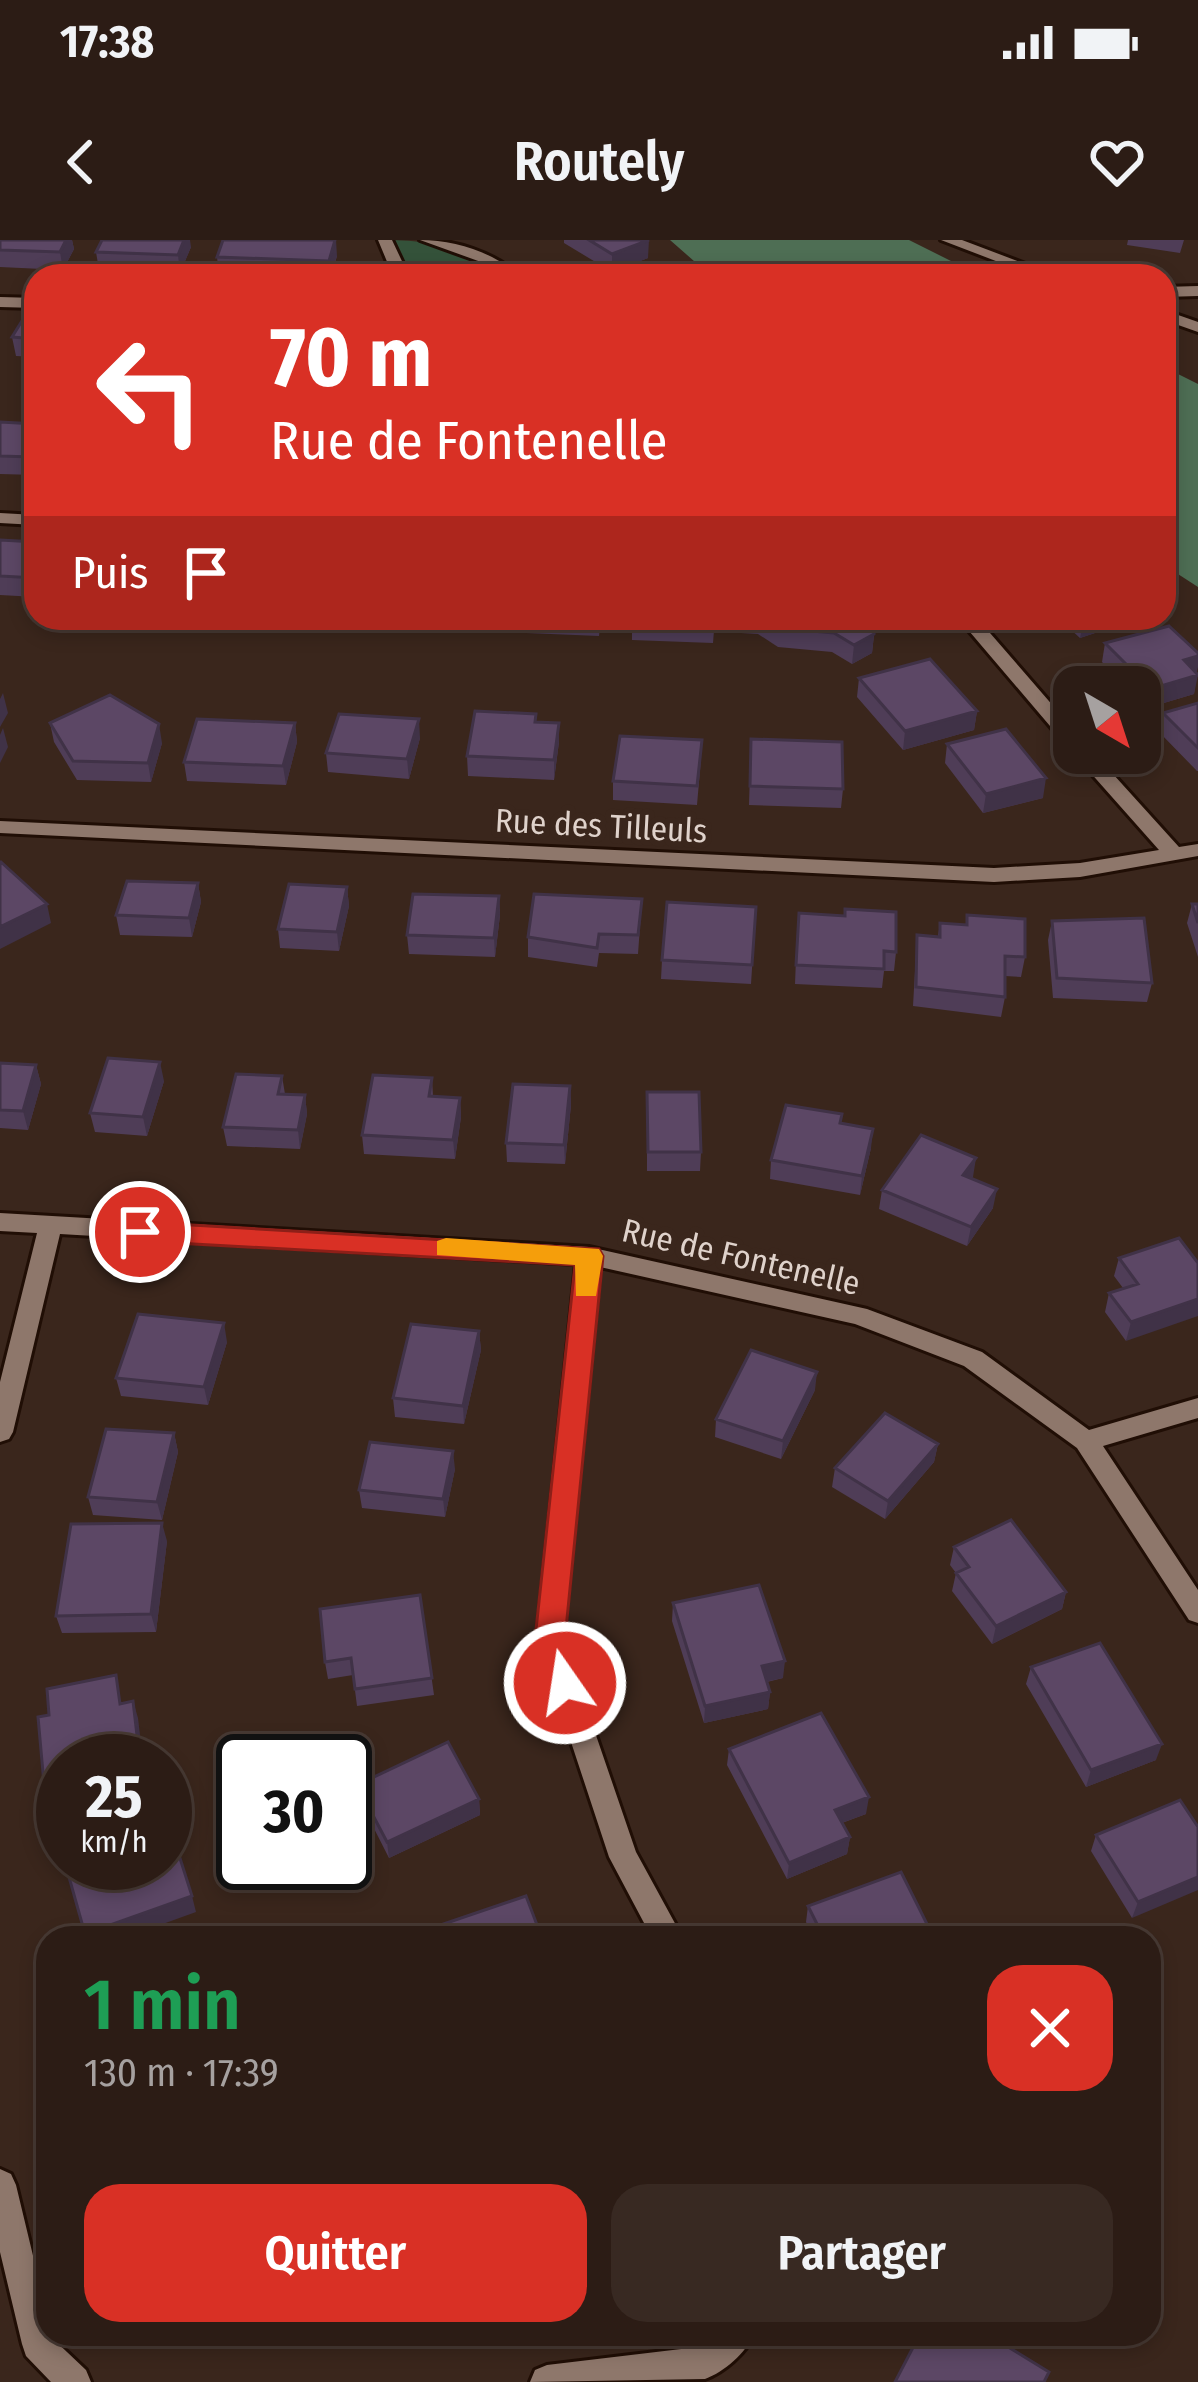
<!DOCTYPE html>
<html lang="fr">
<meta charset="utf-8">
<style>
:root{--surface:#2c1c15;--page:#382922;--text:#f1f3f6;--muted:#a6a1a0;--line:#483a34;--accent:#d93025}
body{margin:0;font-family:"Fira Sans Condensed",sans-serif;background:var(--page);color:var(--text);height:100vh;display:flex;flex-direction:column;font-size:45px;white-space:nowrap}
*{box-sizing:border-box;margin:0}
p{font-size:39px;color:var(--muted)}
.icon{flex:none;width:66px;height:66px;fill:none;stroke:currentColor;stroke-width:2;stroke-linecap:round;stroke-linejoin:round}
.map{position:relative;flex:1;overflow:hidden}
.sheet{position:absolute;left:36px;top:1686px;width:1125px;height:420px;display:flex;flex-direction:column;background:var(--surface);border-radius:36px;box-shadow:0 6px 18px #0003,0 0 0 3px var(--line)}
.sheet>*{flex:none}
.banner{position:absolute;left:24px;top:24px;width:1152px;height:366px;border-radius:36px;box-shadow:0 6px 18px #0003,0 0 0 3px var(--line);background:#d93025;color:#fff;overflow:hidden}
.needle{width:78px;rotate:141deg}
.fabs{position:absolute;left:1053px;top:426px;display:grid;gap:24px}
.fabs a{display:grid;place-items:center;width:108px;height:108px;border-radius:24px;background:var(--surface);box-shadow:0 6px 18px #0003,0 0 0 3px var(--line);font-size:60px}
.speed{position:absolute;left:36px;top:1494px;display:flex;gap:24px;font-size:60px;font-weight:700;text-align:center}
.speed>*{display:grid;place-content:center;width:156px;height:156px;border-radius:50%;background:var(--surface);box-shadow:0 6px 18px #0003,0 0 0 3px var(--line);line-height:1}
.speed small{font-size:30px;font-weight:400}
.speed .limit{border:6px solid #111;border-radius:18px;background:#fff;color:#111}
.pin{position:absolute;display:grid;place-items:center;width:102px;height:102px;color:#fff;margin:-51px;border:6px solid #fff;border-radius:50%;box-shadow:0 3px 12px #0007}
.me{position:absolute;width:132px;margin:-66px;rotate:347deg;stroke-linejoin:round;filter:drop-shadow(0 0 9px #0008)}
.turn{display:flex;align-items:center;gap:42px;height:252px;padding:0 48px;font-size:54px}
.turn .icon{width:156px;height:156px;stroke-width:2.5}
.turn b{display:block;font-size:84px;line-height:102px}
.then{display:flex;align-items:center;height:114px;padding:0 48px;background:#0003;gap:24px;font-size:45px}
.round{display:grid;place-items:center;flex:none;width:126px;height:126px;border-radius:36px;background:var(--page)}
.head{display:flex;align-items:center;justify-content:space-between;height:204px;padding:0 48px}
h1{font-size:72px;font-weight:600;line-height:90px;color:#1e9e55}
.button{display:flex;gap:24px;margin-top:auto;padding:24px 48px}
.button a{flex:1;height:138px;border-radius:36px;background:var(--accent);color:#fff;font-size:48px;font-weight:600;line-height:138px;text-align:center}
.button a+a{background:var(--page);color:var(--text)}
.status{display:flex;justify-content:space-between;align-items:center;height:84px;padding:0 60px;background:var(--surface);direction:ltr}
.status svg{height:33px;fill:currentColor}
header{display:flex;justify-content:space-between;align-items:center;height:156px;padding:0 48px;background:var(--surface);font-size:54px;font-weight:600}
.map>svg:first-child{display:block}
.green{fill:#34523a}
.forest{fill:#4e6e54}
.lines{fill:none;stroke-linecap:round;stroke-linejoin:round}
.minor-casing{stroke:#200e05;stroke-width:6}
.minor{fill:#8e776b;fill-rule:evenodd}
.wall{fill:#4f3d57}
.shaded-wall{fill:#403247}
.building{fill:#5c4765;stroke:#403247;stroke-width:3}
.route{fill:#d93025;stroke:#8d1f18;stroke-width:3}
.slow{fill:#f59e0b}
.labels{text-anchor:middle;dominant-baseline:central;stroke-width:12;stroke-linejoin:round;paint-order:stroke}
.street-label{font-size:33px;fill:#dfd2cb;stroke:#3a261c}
</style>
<div class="status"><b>17:38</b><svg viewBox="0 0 49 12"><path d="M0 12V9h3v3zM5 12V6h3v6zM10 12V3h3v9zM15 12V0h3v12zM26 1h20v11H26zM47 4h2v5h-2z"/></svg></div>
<header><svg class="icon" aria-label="back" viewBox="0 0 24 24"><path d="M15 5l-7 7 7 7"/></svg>Routely<svg class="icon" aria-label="heart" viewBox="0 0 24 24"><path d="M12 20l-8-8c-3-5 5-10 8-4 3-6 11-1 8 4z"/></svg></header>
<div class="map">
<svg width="1198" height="2142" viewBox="0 0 1198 2142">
<rect width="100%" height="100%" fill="#3a261c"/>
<!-- green -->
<path class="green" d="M385 0C432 0 473 9 512 36H401Z"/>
<!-- forest -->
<path class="forest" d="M670 0H909L981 36H711Z
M1164 127 1198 144V347L1164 325Z"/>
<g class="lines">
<!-- minor casing -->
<g class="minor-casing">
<path id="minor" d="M378 0H392L409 36H393Z
M420 0C455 0 493 12 520 36H502L481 22Z
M941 0H962L1057 36H1035Z
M1198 46V56L1164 57V47Z
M0 57 36 58V68L0 67Z
M1164 70 1198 82V92L1164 80Z
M0 273 36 275V285L0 283Z
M958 378H977L1074 490V508L1067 506Z
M1073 513H1094L1179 607 1198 604V616L1080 637 994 642 0 593V581L994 628 1080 623 1159 610Z
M0 973 589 1007 867 1069 982 1112 1089 1190 1198 1158V1178L1103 1206 1198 1350V1383L1189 1380 1077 1208 964 1126 855 1084 600 1027 563 1399 636 1612 683 1698H652L609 1617 537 1399 576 1024 60 994 13 1192 9 1199 0 1202V1142L37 993 0 991Z
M0 1929 11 1934 16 1945 48 2078V2094L86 2130 91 2142H51L26 2116 22 2104 0 2012Z
M713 2094H754C746 2113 724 2132 705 2139L530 2142 535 2130 547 2125 698 2107Z"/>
</g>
<!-- minor -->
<use href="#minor" class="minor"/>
</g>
<!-- wall -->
<path class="wall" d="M0 0H72L74 9 63 30 0 27Z
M564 0H648V18L612 32 564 3Z
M1128 0H1184L1180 13 1127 5Z
M191 7 180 33 99 30 96 12Z
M337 16 331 36 219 35 217 17Z
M36 77V117L16 116 12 97Z
M0 182 36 184V235L0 234Z
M0 300 36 302V357L0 355Z
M254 378H284L283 382 255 380Z
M384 378H469L467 391 385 387Z
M501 378H601L599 396 502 392Z
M632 378H715L713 403 632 400Z
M742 378H876L872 413 852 424 832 412 778 407 758 394 741 393Z
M1058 378H1140L1080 398Z
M1105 403 1197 433 1194 454 1147 468 1140 461V447H1126L1102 422Z
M859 438 977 471 974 490 903 510 857 457Z
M1198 463V531H1197L1159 492 1163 473Z
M536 474V482L559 483V502L554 540 468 536 467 516Z
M50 483 162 503 151 542 77 540 54 502Z
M295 483 297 502 286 545 187 541 184 522Z
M420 498 409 539 328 532 326 513Z
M751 499 843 549 841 568 749 565Z
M947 504 1043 558 983 573 945 523Z
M701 519 697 565 613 560V541Z
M198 643 201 662 192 697 120 695 116 675Z
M347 647 349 666 339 711 280 708 278 689Z
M499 656 500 675 495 717 409 714 407 695Z
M642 659 638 714 599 713 597 727 528 717V697Z
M1192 664H1198V717L1187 683Z
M756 667 751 744 661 739 662 720Z
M967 675 1025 717 1021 737 1005 736V757L1001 777 913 766 917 695 938 696 940 683 966 685Z
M1052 681 1152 743 1147 762 1053 758 1048 700Z
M797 693 896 712 894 731H884L882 748 795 744Z
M0 823 36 825 41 844 28 890 0 888Z
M282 836 285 854 305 855 307 874 300 909 227 906 223 887Z
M432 838 433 856 460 858 461 877 455 919 364 914 362 895Z
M164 841 147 896 95 892 90 873Z
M570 846 571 865 565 924 507 922 506 903Z
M647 852 701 912 700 931H647Z
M841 883 871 908 860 955 770 939 771 920Z
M976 918 971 939 993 968 967 1006 879 969 882 950Z
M1179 998 1126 1101 1105 1072 1109 1053 1123 1048 1114 1036 1119 1018Z
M479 1091 481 1110 464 1184 395 1177 393 1158Z
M227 1102 208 1165 121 1156 116 1138Z
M815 1150 781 1219 715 1197 716 1179Z
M174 1193 178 1212 162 1280 93 1275 88 1257Z
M938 1204 934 1222 885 1279 832 1247 835 1228Z
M455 1229 445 1277 362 1268 359 1250Z
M167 1301 156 1392 62 1393 56 1376Z
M954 1307 1066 1352 1062 1369 992 1404 952 1351 956 1333 950 1325Z
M420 1355 434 1455 357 1466 353 1435 328 1439 325 1422Z
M673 1363 783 1438 767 1442 770 1452 768 1469 704 1483 672 1381Z
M1031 1427 1156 1520 1086 1547 1026 1444Z
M729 1509 866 1574 842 1583 850 1597 847 1614 787 1639 727 1525Z
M357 1545 479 1559 480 1575 389 1618 360 1561Z
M1198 1587 1132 1678 1091 1611 1096 1595Z
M808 1666 934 1698H814L806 1682Z"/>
<!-- shaded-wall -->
<path class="shaded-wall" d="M66 0H72L74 9 63 30 60 12Z
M184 0H190L191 7 180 33 178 15Z
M336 0 337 16 330 36 329 21Z
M649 0 648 18 612 32V14Z
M1086 378H1140L1080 398 1084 379Z
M874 394 872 413 852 424 854 405Z
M1198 416V427L1196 435 1184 420Z
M1198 435 1194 454 1147 468 1151 449Z
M3 453 8 473 0 487V459Z
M977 471 974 490 903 510 905 491Z
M419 479 420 498 409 539 407 519Z
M295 483 297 502 286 545 283 526Z
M559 483V502L554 540V520Z
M159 484 162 503 151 542 148 523Z
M3 488 8 507 0 523V495Z
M1046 538 1043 558 983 573 986 554Z
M198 643 201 662 192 697 189 678Z
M347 647 349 666 339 711 337 692Z
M499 656 500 675 495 717 494 698Z
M47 664 51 683 0 709V687Z
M160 822 164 841 147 896 143 877Z
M36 825 41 844 28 890 23 871Z
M570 846 571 865 565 924 564 905Z
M305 855 307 874 300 909 298 890Z
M460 858 461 877 455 919 453 900Z
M873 889 871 908 860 955 862 936Z
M976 918 973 937 960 954 963 935Z
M997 949 993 968 967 1006 971 987Z
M1198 1059V1076L1126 1101 1131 1082Z
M224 1083 227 1102 208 1165 204 1147Z
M479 1091 481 1110 464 1184 463 1166Z
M817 1132 815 1150 781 1219 783 1201Z
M174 1193 178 1212 162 1280 157 1262Z
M938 1204 934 1222 885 1279 888 1261Z
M453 1211 455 1229 445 1277 443 1259Z
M162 1283 167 1301 156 1392 151 1374Z
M1066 1352 1062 1369 992 1404 996 1386Z
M785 1421 783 1438 760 1443 762 1426Z
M770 1452 768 1469 704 1483 705 1466Z
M133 1461 138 1478 143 1521H140Z
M1162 1504 1156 1520 1086 1547 1091 1530Z
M63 1540V1558L50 1560 44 1544Z
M869 1557 866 1574 833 1586 835 1570Z
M479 1559 480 1575 389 1618 387 1602Z
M850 1597 847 1614 787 1639 789 1623Z
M1198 1637V1650L1132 1678 1138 1662Z
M192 1656 196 1672 124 1698H86L85 1694Z"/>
<!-- building -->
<path class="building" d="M0 0H66L60 12 0 10Z
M102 0H184L178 15 96 12Z
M223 0H335L329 21 217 17Z
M589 0H649L612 14Z
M25 76 36 77V99L12 97Z
M0 182 36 184V208L32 217 0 216Z
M0 300 36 302V338L0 336Z
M632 378H714V384L632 381Z
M763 378H876L874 394 854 405 834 393 779 388Z
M1169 386 1198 413V416L1184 420 1198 435 1151 449 1105 403Z
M930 419 977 471 905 491 859 438Z
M110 455 159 484 148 523 73 521 50 483Z
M1198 463V508L1163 473Z
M475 471 536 474 535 482 559 483 554 520 467 516Z
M339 474 419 479 407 519 326 513Z
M197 479 295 483 283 526 184 522Z
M1006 489 1046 538 986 554 947 504Z
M620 496 702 500 697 546 613 541Z
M751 499 842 502 843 549 750 546Z
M1 622 47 664 0 687V623Z
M127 641 198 643 189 678 116 675Z
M289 644 347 647 337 692 278 689Z
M413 654 499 656 494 698 407 695Z
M534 654 642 659 638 695 599 694 597 708 528 697Z
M667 662 756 667 752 725 662 720Z
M1192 664H1198V683Z
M845 669 896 672V712L884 711V729L796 725 799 673 845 676Z
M967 675 1025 679V717L1005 716V757L916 747 917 695 940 697V683L967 685Z
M1144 678 1152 743 1057 738 1052 681Z
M108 818 160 822 143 877 90 873Z
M0 823 36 825 23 871 0 870Z
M236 834 282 836 278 854 305 855 298 890 223 887Z
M373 835 432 838 429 856 460 858 453 900 362 895Z
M513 844 570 846 564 905 506 903Z
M647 852H699L701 912H648Z
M786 865 842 874 840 883 873 889 862 936 771 920Z
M921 895 976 918 963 935 997 949 971 987 882 950Z
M1179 998 1198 1023V1059L1131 1082 1109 1053 1138 1044 1119 1018Z
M138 1074 224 1083 204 1147 116 1138Z
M411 1084 479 1091 463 1166 393 1158Z
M751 1110 817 1132 783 1201 716 1179Z
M885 1173 938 1204 888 1261 835 1228Z
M106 1189 174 1193 157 1262 88 1257Z
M370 1202 453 1211 443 1259 359 1250Z
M1011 1280 1066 1352 996 1386 956 1333 969 1327 954 1307Z
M162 1283 151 1374 56 1376 71 1284Z
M759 1345 785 1421 762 1426 770 1452 705 1466 673 1363Z
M420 1355 432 1438 355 1449 351 1418 325 1422 320 1369Z
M1100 1403 1162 1504 1091 1530 1031 1427Z
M116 1435 120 1464 133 1461 140 1521H63V1540L44 1544 38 1477 49 1475 47 1449Z
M821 1473 869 1557 835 1570 850 1597 789 1623 729 1509Z
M448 1502 479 1559 387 1602 357 1545Z
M1180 1560 1198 1587V1637L1138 1662 1096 1595Z
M172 1593 192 1656 85 1694 67 1630 87 1623H165V1596Z
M901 1632 934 1698H824L808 1666Z
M526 1656 542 1698H422L420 1692Z
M920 2094H987L1049 2132 1044 2142H895Z"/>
<!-- route -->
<path class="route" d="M140 982 599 1009 603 1016 565 1399 580 1443 576 1452H554L535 1399 575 1025 140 1001 127 992Z"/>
<!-- slow -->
<path class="slow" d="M446 998 599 1009 603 1016 596 1056H576L575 1025 437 1015V1001Z"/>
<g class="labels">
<!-- street labels -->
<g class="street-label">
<text transform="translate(601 586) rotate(3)">Rue des Tilleuls</text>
<text transform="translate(741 1017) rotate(13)">Rue de Fontenelle</text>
</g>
</g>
</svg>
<div class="fabs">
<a><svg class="needle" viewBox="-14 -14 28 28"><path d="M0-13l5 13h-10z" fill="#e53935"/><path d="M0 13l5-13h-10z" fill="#a6a1a0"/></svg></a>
</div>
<div class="speed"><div>25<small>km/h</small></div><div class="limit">30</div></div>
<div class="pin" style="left:140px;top:992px;background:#d93025"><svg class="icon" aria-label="arrive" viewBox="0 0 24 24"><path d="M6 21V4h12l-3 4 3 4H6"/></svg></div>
<svg class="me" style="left:565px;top:1443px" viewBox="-20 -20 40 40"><circle r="17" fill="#d93025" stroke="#fff" stroke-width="3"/><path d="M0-11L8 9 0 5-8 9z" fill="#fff"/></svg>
<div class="banner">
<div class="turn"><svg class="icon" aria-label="left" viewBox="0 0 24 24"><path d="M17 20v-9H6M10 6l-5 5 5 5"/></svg><div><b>70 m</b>Rue de Fontenelle</div></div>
<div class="then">Puis<svg class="icon" aria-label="arrive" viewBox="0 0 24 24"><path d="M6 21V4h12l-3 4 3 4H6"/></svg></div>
</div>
<section class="sheet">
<div class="head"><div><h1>1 min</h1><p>130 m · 17:39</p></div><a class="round" style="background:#d93025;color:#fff"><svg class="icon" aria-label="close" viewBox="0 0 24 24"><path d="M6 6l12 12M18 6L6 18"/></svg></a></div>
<div class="button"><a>Quitter</a><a>Partager</a></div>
</section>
</div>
